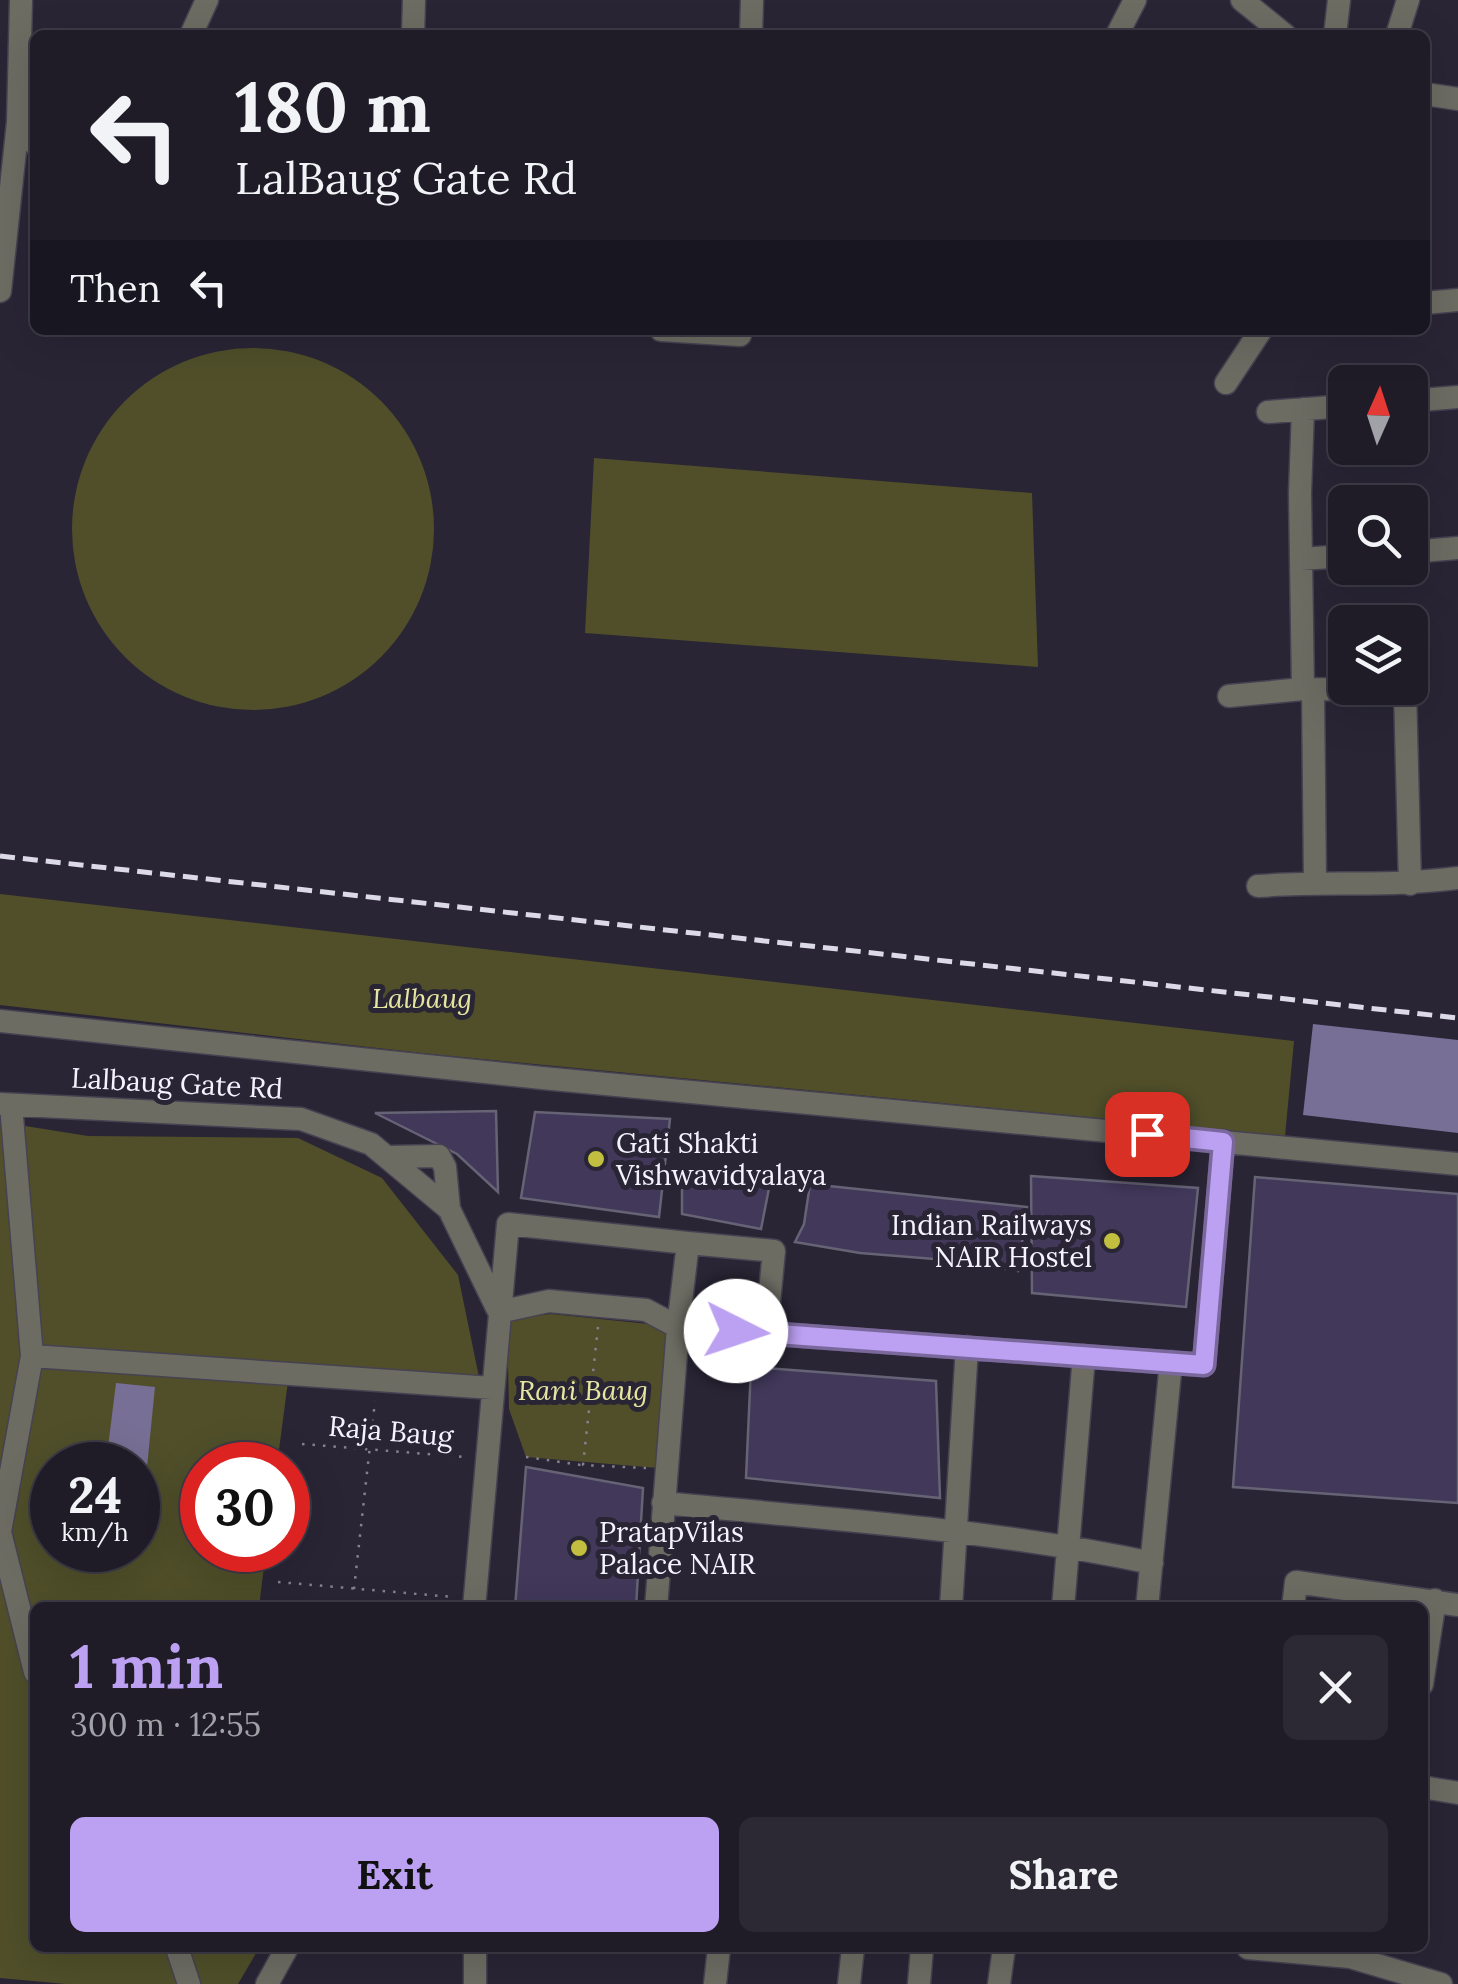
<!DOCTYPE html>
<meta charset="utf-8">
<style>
:root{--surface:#1f1c28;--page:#2c2934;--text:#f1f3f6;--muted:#a1a1a8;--line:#3c3a45;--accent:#bca0f2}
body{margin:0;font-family:Lora,serif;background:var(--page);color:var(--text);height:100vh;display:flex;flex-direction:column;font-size:38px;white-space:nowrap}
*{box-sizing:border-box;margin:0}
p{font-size:32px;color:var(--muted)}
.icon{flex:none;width:55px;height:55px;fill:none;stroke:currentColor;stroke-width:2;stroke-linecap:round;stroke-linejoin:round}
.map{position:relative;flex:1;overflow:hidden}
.side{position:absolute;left:30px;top:1602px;width:1398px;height:350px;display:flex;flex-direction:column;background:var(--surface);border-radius:15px;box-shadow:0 10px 40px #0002,0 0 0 2px var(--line)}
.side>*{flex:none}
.guide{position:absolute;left:30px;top:30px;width:1400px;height:305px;border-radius:15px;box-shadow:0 10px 40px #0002,0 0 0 2px var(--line);background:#1f1c28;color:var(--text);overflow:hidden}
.needle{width:65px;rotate:3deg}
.controls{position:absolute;left:1328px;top:365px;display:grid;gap:20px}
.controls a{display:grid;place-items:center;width:100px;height:100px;border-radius:15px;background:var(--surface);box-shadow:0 10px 40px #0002,0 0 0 2px var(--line);font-size:50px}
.speed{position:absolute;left:30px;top:1442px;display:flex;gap:20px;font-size:50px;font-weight:700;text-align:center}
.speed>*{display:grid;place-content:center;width:130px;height:130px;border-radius:50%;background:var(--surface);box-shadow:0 10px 40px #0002,0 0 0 2px var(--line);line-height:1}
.speed small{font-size:25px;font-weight:400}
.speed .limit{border:15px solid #d22;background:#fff;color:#111}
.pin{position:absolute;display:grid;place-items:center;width:85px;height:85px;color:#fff;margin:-42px;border-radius:20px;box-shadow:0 5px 15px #0006}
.me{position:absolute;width:110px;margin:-55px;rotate:94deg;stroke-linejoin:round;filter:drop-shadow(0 0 8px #0008)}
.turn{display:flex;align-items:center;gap:35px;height:210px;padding:0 40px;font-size:45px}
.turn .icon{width:130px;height:130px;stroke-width:2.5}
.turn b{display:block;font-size:70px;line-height:85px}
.then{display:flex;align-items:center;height:95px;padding:0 40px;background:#0003;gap:20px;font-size:38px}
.round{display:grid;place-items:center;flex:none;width:105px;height:105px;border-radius:15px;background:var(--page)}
.head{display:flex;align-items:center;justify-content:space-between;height:170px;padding:0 40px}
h1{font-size:60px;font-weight:700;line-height:75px;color:var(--accent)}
.cta{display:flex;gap:20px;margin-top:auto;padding:20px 40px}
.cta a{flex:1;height:115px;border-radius:15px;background:var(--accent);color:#111;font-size:40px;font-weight:700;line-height:115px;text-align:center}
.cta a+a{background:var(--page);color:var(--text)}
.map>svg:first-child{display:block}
.green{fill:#504f2a;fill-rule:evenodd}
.water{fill:#776f95}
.building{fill:#41385a;stroke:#666375;stroke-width:2.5}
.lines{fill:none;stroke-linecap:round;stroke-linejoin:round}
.minor-casing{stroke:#464251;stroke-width:25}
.path{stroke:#858290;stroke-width:2.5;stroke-dasharray:2.5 8;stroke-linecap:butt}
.minor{stroke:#6c6c63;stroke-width:22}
.rail{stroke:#dcdae6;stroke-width:5;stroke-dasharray:15 8;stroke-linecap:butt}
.route-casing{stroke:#7a689d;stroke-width:25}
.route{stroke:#bca0f2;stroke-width:18}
.poi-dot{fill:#c1be40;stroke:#292535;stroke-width:4}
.labels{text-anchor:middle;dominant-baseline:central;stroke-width:10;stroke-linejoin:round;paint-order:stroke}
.park-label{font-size:28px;font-style:italic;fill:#e6e6a1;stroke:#292535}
.street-label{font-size:28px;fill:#f5f3fe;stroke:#292535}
.poi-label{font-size:28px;fill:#f5f3fe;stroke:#292535;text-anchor:start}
</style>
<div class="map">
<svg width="1458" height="1984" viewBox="0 0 1458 1984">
<rect width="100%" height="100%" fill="#292535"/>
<!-- green -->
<path class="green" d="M72 529a181 181 0 1 1 362 0a181 181 0 1 1-362 0Z
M594 458 1032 493 1038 667 585 633Z
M0 894 1294 1041 1285 1136 430 1054 0 1005Z
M0 1122 88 1136 298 1138 382 1178 458 1275 480 1382 290 1366 277 1465H202V1550H266L259 1607 35 1608V1948H259L238 1984H66L0 1978ZM52 1465H138V1550H52Z
M551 1314 678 1327 658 1468 526 1457 509 1409 507 1319Z"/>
<!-- water -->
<path class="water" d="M1313 1024 1458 1040V1133L1303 1115Z
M116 1383 155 1387 147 1467 106 1463Z"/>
<!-- building -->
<path class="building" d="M496 1111 498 1192 457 1154 375 1113Z
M535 1112 670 1119 659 1217 521 1198Z
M682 1171 771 1178 761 1229 682 1214Z
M1031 1176 1198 1188 1186 1307 1032 1293Z
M1255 1177 1458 1194V1503L1233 1487Z
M810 1184 1027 1207 1018 1271 947 1260 860 1253 795 1242 804 1224Z
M751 1367 936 1381 940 1498 746 1478Z
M526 1467 643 1488 636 1608H515Z"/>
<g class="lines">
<!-- minor casing -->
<g class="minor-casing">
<path id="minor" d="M21 0 18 122 35 144
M1242 0 1285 35
M191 35 207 0
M413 35 414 0
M751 35 752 0
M1117 35 1135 0
M1335 35 1339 0
M1397 35 1408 0
M1425 94 1458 99
M0 291 18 122
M1425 303 1458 300
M661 330 740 335 741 330
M1226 383 1261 330
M1410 401 1458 397
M1268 412 1345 406
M1410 552 1458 548
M1301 559 1345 556
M1303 689 1300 493 1303 409
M1313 690 1315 881
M1229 696 1303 689 1405 690 1410 884
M1258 886C1325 881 1391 887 1458 878
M0 1021 542 1078 1458 1164
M0 1104 301 1119 371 1144 449 1209 497 1308
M11 1105 32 1356 0 1532 35 1672
M389 1157 439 1156 445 1167 449 1209
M688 1243 774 1251 766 1333
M32 1356 492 1388
M663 1503C827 1519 991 1529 1152 1563
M474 1608 508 1224 688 1243 678 1327 646 1310 601 1306 549 1301 499 1312
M656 1608 678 1327 1204 1365 1223 1141
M951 1608 967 1347
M1063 1608 1084 1356
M1147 1608 1171 1362
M1293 1608 1296 1582 1458 1605
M1422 1684 1435 1600
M1422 1787 1458 1793
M177 1948 189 1984
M475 1948V1984
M1248 1948 1350 1957 1441 1984
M267 1984 287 1948
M715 1984 719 1948
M849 1984 853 1948
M919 1984 922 1948
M999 1984 1004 1948"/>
</g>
<!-- path -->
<path class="path" d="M598 1327 583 1465 646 1468
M302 1444 465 1457
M526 1457 581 1465
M278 1582 453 1597
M354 1589 375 1401
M395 1948 452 1953"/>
<!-- minor -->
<use href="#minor" class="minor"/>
<!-- rail -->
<path class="rail" d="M0 856 1458 1018"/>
</g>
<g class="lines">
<!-- route casing -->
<g class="route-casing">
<path id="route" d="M736 1331 1204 1365 1223 1142 1147 1134"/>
</g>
<!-- route -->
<use href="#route" class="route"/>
</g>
<!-- markers -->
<g class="poi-dot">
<circle cx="596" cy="1159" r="10"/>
<circle cx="1112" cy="1241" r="10"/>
<circle cx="579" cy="1548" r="10"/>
</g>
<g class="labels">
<!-- park labels -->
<g class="park-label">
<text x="422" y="998">Lalbaug</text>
<text x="583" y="1390">Rani Baug</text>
</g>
<!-- street labels -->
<g class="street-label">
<text transform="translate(177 1083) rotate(3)">Lalbaug Gate Rd</text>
<text transform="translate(391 1431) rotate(5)">Raja Baug</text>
</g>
<!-- poi labels -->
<g class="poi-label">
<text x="616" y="1143">Gati Shakti<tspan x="616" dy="32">Vishwavidyalaya</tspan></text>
<text x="1092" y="1225" text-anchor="end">Indian Railways<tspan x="1092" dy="32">NAIR Hostel</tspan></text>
<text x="599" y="1532">PratapVilas<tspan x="599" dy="32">Palace NAIR</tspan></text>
</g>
</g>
</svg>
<div class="controls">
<a><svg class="needle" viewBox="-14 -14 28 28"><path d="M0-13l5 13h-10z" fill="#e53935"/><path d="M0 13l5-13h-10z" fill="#a1a1a8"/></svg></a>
<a><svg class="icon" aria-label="search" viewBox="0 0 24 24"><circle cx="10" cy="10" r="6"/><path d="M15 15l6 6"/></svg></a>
<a><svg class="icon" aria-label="layers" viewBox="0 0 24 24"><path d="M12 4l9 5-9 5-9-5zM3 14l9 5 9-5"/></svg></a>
</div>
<div class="speed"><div>24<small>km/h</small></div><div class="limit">30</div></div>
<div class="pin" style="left:1147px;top:1134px;background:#d93025"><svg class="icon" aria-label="arrive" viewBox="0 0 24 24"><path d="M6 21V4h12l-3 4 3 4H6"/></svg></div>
<svg class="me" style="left:736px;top:1331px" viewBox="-20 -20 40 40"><circle r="19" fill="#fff"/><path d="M0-13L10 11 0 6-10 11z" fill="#bca0f2"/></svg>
<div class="guide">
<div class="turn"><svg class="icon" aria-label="left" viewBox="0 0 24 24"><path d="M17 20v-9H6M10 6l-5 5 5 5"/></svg><div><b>180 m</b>LalBaug Gate Rd</div></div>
<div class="then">Then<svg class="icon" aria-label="left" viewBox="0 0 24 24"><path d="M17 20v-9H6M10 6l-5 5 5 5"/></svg></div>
</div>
<section class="side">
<div class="head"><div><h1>1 min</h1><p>300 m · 12:55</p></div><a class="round"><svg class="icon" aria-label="close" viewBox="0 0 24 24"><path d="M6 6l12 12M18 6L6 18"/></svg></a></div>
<div class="cta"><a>Exit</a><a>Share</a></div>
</section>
</div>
